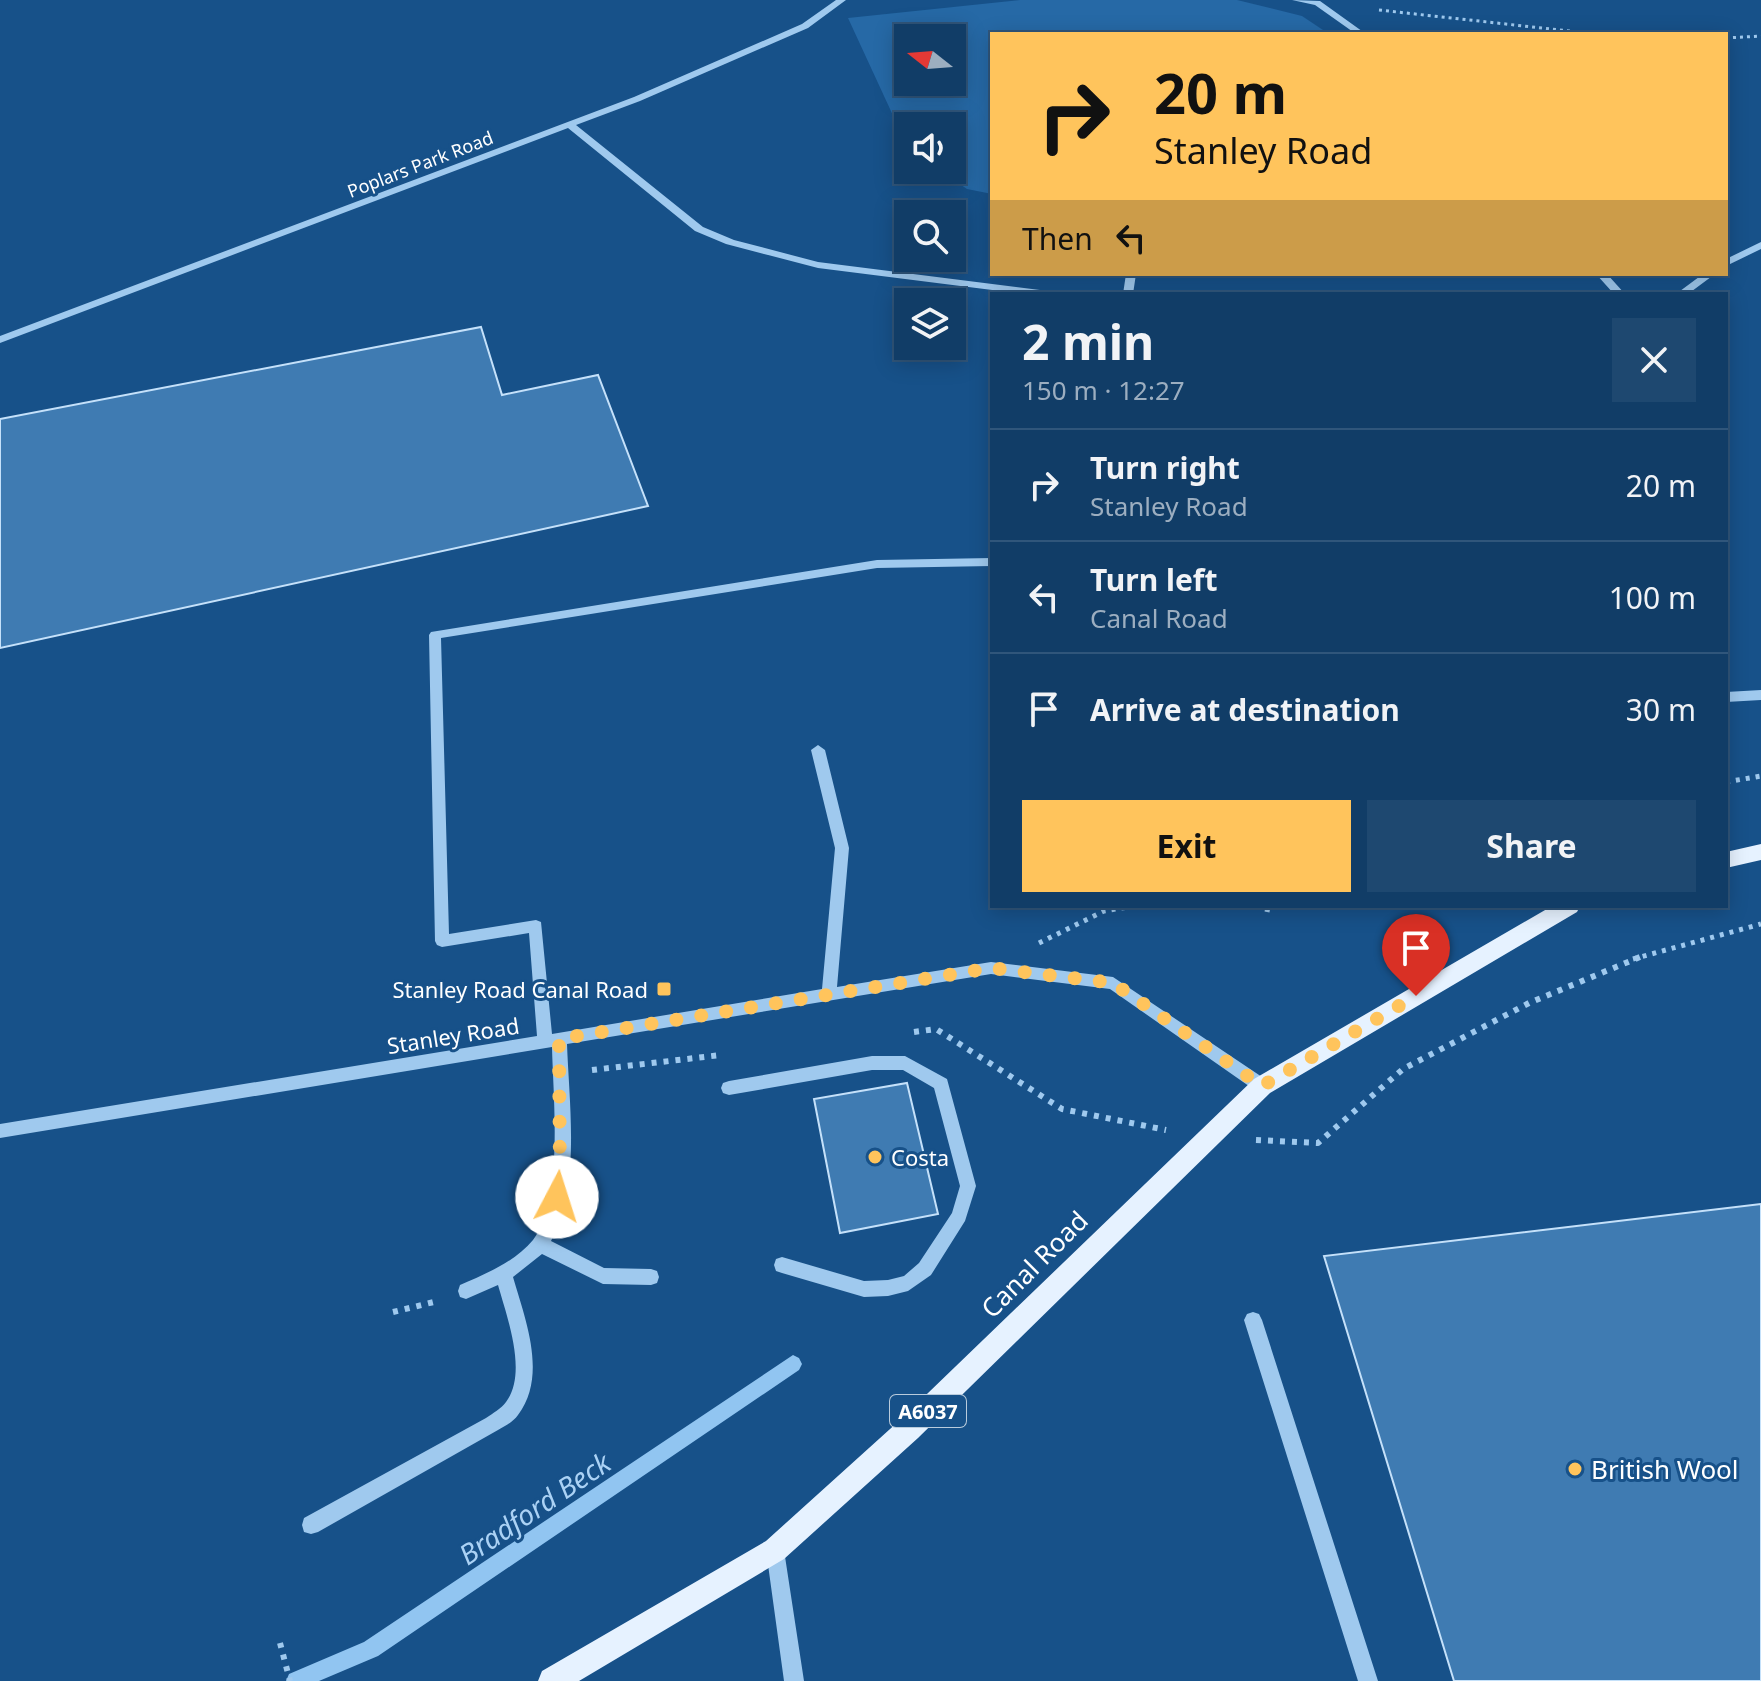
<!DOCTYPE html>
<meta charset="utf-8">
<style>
:root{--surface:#113d67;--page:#1e4870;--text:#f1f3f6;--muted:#9caec0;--line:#30567b;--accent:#ffc45c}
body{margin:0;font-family:"Noto Sans",sans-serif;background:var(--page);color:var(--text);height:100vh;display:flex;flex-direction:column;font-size:30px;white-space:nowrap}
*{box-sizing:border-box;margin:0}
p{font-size:26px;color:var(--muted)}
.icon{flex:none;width:44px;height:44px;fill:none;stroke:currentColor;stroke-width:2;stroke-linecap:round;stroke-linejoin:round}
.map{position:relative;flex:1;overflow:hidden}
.details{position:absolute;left:990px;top:292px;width:738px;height:616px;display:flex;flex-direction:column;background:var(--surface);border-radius:0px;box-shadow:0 4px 20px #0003,0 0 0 2px var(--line)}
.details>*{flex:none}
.top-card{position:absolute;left:990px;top:32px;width:738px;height:244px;border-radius:0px;box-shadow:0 4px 20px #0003,0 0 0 2px var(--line);background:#ffc45c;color:#111;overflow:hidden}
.needle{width:52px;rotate:287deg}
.controls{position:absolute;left:894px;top:24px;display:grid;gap:16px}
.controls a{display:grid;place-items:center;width:72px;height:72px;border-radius:0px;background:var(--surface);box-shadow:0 4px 20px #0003,0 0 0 2px var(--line);font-size:40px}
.pin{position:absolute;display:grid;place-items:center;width:68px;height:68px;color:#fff;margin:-82px -34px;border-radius:50% 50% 50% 0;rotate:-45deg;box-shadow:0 0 8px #0007}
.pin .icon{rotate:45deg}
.me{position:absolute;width:88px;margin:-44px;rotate:5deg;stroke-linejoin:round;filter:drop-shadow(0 0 6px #0008)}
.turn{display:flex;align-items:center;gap:28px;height:168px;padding:0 32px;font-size:36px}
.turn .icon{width:104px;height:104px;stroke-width:2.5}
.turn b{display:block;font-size:56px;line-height:68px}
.then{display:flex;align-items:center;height:76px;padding:0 32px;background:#0003;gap:16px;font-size:30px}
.round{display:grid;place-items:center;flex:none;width:84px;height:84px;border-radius:0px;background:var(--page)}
.head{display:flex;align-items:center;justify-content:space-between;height:136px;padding:0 32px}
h1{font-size:48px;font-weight:700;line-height:60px}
.button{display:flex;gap:16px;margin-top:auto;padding:16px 32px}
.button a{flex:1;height:92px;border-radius:0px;background:var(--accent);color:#111;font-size:32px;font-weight:700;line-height:92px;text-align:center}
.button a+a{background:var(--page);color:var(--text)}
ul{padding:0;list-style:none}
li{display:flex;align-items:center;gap:24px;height:112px;padding:0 32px;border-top:2px solid var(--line)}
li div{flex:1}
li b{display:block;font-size:30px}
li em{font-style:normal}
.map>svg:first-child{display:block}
.green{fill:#2669a6;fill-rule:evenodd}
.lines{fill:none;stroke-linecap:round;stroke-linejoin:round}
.stream{fill:#91c5f1;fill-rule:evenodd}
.building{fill:#3f7bb2;stroke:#c5e1fa;stroke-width:2}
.path-far2{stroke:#9fc9ee;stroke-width:3;stroke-dasharray:3 4;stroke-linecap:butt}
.path-far1{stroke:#9fc9ee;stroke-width:5;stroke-dasharray:4 6;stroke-linecap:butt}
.path{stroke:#9fc9ee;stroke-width:6;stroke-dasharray:5 7;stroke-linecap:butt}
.minor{fill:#9fc9ee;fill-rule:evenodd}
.major{fill:#e6f2ff;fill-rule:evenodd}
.route{stroke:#ffc45c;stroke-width:14;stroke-dasharray:0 25.2}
.poi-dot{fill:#ffc45c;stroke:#175189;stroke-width:3}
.labels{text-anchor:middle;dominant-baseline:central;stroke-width:6;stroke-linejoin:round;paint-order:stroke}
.far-street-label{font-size:18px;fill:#fff;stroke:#175189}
.shield{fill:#175189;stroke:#b9cbdc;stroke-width:2}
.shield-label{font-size:20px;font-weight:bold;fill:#fff}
.poi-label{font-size:22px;fill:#fff;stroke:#175189;text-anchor:end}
.street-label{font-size:22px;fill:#fff;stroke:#175189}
.near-street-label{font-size:26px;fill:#fff;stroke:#175189}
.near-poi-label{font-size:26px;fill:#fff;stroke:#175189;text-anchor:start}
.near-water-label{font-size:28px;font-style:italic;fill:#abd2f5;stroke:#175189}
</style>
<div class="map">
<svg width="1761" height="1681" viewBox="0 0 1761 1681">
<rect width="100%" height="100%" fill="#175189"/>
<!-- green -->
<path class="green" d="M1020 0H1237L1302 16 1329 34H992V194L967 189 939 170H952V126H908V148L848 18ZM908 38H952V82H908Z"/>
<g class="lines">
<!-- stream -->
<path class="stream" d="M793 1355 799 1358 802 1364 799 1370 378 1656 319 1681H286L289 1674 364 1642Z"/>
</g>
<!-- building -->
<path class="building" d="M481 327 502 395 598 375 648 506 0 648V419Z
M907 1083 938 1214 840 1233 814 1099Z
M1761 1204V1681H1454L1324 1256Z"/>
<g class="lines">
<!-- path-far2 -->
<path class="path-far2" d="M1379 10 1596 34
M1726 38 1761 36"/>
<!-- path-far1 -->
<path class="path-far1" d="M1726 782 1761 776
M1267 912 1268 906
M1039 943 1104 911 1134 906
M1633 959 1761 924"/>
<!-- path -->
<path class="path" d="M914 1032 936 1029 1062 1109 1166 1130
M592 1070 721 1055
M1256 1140 1318 1143 1403 1069 1529 1003 1640 957
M393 1312 438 1301
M280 1643 290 1681"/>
<!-- minor -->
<path class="minor" d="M836 0H846L808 28 640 101 576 125 703 227 734 240 818 262 1048 291 1053 294H1023L818 268 726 244 695 231 568 128 0 343V336L634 97 802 24Z
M1292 0 1320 1 1366 34H1356L1315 5Z
M1761 242V249L1726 266V259Z
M1126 274H1136L1133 294H1123Z
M1596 274H1607L1625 294H1614Z
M1703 274H1715L1688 294H1676Z
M992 558V566L877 568 441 638 449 934 536 920 541 922 552 1034 822 989 835 848 811 750 818 745 825 750 849 848 837 987 991 962 1113 977 1268 1081 1270 1086 1268 1091 1262 1093 1256 1091 1110 989 991 974 567 1044C569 1103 581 1188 551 1241L604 1268 651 1269 657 1271 659 1277 657 1283 651 1285 603 1284 542 1254 513 1277C525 1319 548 1375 518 1415 513 1422 505 1426 498 1430L318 1532 311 1534 304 1532 302 1525 304 1518 486 1418C493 1413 501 1409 506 1402 528 1373 507 1317 498 1285L466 1299 460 1297 458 1291 460 1285C485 1274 515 1262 533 1240 564 1200 553 1097 552 1047L0 1138V1124L537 1036 529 933 442 947 437 945 435 941 429 635 431 632 877 560Z
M1761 690V700L1726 702V692Z
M872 1056H905L947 1079 976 1186 965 1221 931 1275 908 1291 888 1296 864 1297 782 1273 776 1271 774 1265 776 1259 782 1257 864 1281 888 1280 904 1276 919 1263 952 1213 960 1186 934 1088 903 1070H872L729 1095 723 1093 721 1088 723 1083 729 1081Z
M1253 1312 1259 1314 1262 1320 1378 1681H1358L1244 1320 1247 1314Z
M775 1541 782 1543 784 1550 804 1681H784L766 1550 768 1543Z"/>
<!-- major -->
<path class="major" d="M1761 844V860L1726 868V852Z
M1552 906H1580L1577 912 1270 1093 918 1438 784 1559 579 1681H538L542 1671 766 1541 900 1420 1254 1079Z"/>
</g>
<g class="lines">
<!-- route -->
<path class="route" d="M557 1197 560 1178 559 1039 991 968 1113 983 1262 1086 1416 996"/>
</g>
<!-- markers -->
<g class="poi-dot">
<rect x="656" y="981" width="16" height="16" rx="4"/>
<circle cx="875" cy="1157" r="8"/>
<circle cx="1575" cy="1469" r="8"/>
</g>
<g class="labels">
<!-- far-street labels -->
<g class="far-street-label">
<text transform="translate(420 164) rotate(-21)">Poplars Park Road</text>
</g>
<!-- shield labels -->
<rect class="shield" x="890" y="1395" width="76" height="32" rx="6"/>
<g class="shield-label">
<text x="928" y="1411">A6037</text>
</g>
<!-- poi labels -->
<g class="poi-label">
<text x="648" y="989">Stanley Road Canal Road</text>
<text x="891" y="1157" text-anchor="start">Costa</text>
</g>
<!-- street labels -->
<g class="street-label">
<text transform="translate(453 1035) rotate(-9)">Stanley Road</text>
</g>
<!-- near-street labels -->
<g class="near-street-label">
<text transform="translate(1034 1264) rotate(-45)">Canal Road</text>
</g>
<!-- near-poi labels -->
<g class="near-poi-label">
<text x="1591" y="1469">British Wool</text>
</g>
<!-- near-water labels -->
<g class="near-water-label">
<text transform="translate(534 1508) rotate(-34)">Bradford Beck</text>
</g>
</g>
</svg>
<div class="controls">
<a><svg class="needle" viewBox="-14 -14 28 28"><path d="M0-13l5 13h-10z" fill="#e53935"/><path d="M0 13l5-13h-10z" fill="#9caec0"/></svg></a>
<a><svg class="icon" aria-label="sound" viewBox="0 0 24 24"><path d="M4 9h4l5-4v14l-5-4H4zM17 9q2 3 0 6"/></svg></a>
<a><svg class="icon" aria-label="search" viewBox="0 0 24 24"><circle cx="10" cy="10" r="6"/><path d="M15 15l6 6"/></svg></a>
<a><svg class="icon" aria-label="layers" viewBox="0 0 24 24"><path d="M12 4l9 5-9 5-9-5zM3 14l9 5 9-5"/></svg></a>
</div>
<div class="pin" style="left:1416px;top:996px;background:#d93025"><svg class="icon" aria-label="arrive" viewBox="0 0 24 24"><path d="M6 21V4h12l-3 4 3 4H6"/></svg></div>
<svg class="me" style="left:557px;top:1197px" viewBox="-20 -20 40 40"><circle r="19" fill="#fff"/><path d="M0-13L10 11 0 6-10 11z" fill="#ffc45c"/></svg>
<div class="top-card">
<div class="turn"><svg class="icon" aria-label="right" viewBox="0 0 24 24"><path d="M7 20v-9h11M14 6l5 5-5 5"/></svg><div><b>20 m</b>Stanley Road</div></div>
<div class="then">Then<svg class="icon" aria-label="left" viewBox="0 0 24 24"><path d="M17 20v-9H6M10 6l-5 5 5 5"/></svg></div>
</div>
<section class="details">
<div class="head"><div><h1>2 min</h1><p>150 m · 12:27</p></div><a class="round"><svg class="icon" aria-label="close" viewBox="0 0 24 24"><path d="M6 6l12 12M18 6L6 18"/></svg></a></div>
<ul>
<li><svg class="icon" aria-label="right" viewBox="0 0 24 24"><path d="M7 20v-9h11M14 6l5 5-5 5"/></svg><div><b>Turn right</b><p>Stanley Road</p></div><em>20 m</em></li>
<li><svg class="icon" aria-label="left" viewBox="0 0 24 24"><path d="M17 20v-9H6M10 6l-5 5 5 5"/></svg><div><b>Turn left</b><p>Canal Road</p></div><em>100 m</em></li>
<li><svg class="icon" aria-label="arrive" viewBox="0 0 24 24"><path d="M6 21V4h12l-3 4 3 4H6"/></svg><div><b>Arrive at destination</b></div><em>30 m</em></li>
</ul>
<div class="button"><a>Exit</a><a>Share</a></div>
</section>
</div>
